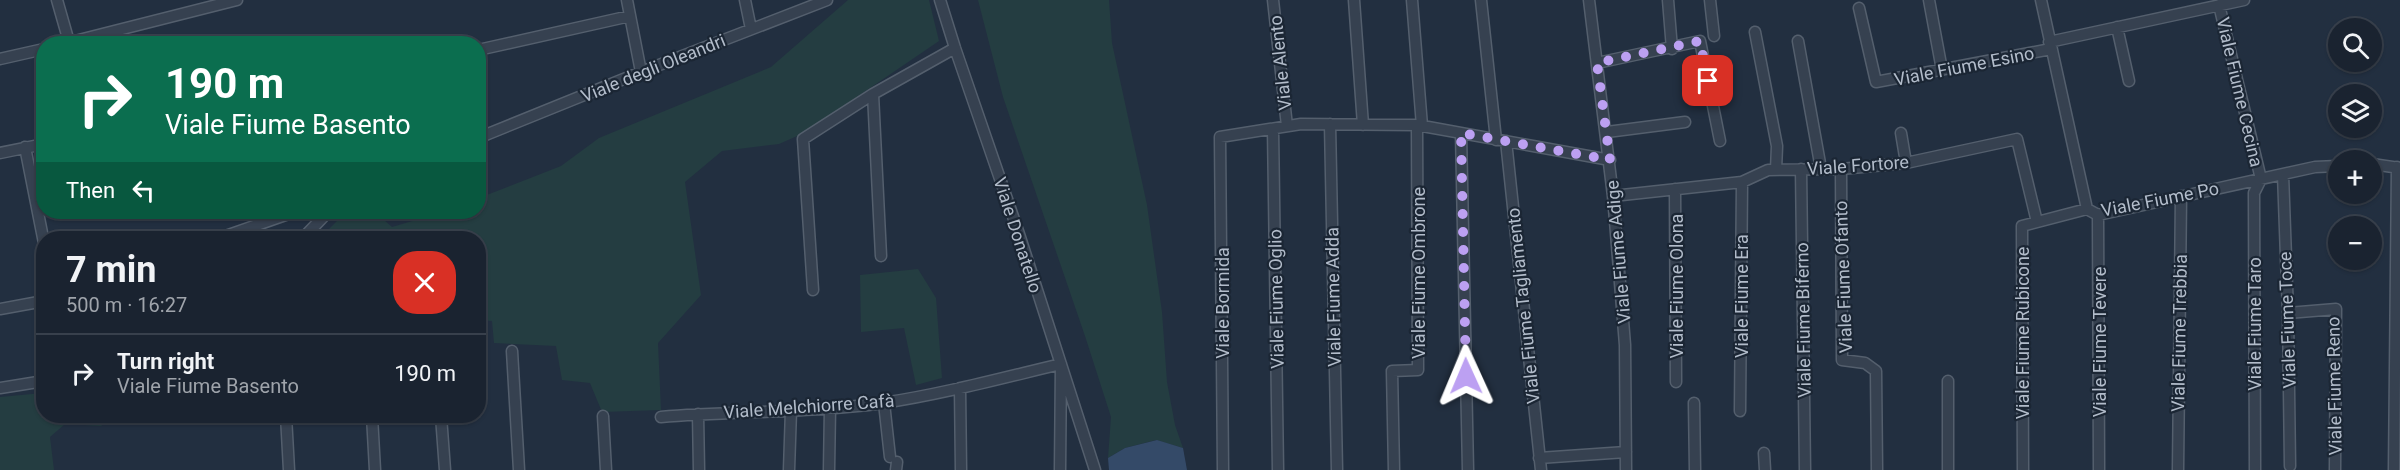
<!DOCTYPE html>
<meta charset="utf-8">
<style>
:root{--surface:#1a2330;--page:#272f3c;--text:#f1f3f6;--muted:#9fa4ab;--line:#38404c}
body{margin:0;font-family:Roboto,sans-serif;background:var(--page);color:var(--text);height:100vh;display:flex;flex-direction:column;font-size:22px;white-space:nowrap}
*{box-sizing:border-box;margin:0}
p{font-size:20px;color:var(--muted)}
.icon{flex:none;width:33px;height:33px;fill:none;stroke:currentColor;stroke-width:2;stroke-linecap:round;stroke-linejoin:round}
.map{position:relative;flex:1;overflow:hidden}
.side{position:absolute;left:36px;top:231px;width:450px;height:192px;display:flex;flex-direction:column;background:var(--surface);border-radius:24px;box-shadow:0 2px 4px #0004,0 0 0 2px var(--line)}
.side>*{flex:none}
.guide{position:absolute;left:36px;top:36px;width:450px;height:183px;border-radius:24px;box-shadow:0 2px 4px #0004,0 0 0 2px var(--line);background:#0b6e4f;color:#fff;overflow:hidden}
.tools{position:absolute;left:2328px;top:18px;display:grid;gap:12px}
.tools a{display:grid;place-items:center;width:54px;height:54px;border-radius:50%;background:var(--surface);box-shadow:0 2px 4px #0004,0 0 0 2px var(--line);font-size:30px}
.pin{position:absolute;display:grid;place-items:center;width:51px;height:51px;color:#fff;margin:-26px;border-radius:12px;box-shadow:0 3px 9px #0006}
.me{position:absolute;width:66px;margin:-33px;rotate:359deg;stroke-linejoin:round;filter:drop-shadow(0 0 4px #0008)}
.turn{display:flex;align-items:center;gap:21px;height:126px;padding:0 30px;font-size:27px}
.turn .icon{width:78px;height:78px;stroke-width:2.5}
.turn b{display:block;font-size:42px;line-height:51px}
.then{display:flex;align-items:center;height:57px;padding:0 30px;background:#0003;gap:12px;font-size:22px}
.round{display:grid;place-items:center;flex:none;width:63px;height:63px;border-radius:24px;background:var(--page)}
.overview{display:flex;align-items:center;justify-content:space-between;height:102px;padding:0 30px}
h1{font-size:36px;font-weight:700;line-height:45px}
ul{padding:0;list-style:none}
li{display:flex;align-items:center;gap:18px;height:78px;padding:0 30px;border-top:2px solid var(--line)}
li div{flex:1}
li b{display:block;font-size:22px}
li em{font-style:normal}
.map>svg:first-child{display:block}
.green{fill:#243d41}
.water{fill:#344a68}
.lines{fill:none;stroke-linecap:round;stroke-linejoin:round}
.street-casing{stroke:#545f6d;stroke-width:13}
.street{stroke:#364150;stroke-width:10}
.route{stroke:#bca0f2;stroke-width:10;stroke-dasharray:0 18}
.labels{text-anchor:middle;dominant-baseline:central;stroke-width:4.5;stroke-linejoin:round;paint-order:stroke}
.street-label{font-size:18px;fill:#b2bcca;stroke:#1b2634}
</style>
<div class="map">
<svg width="2400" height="470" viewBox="0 0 2400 470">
<rect width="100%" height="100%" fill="#222f40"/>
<!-- green -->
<path class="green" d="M848 0H929L939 41 804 133 779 144 722 151 685 182 701 295 658 343 661 410 602 412 590 383 562 380 556 346 494 343 492 321 479 320 478 238H320L346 212H375L392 227 443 212H478L479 198 561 166 599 138 771 67Z
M978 0H1109L1112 43 1147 205 1162 312 1167 382 1175 425 1183 448 1156 440 1125 448 1108 458 1111 417 1085 336 1003 97Z
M918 269 936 298 942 378 916 385 904 328 861 332 860 275Z
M43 393 44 416H95L102 426 65 424 50 437 54 470H0V397Z"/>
<!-- water -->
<path class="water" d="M1157 440 1183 448 1187 470H1109L1108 458 1125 448Z"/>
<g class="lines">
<!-- street casing -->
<g class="street-casing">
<path id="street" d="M57 0 69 42 71 44
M627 0 641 72
M745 0 751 29
M940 0 955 48 1019 234 1095 470
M1273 0 1287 126
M1354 0 1363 125
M1412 0 1422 126
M1481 0 1496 140
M1589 0 1613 196 1625 345 1626 470
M1668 0 1672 49
M1710 0 1714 36
M1929 0 1942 70
M2041 0 2087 209 2098 215 2315 167 2338 166
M2219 5 2261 179 2254 193 2255 470
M1859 8 1876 82 2051 49
M2117 27 2129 81
M1755 32 1777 146 1776 170
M1798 41 1821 169
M2049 42 2244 0
M63 44 237 0
M478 50 630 16
M0 59 44 49
M1597 63 1700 41 1720 141
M873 94 881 256
M1330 124 1337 470
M1273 129 1278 470
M1607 132 1685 122
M1461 133 1468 470
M1901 133 1906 163
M478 138 641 72 827 0
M1506 141 1541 470
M25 147 44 243
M0 153 44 144
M2372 164 2400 168
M1801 169 1805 470
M1841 169 1842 360 1865 363 1876 371 1877 470
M2283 174 2288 313 2290 466
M1675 189 1676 382
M1613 196 1742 182 1768 170 1841 169 1906 163 2017 139 2037 222
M2098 215 2099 470
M220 238 294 212
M303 238 328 212
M813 290 803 139 873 94 955 48
M0 309 44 301
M2288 313 2336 309 2335 470
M512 351 519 470
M1948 381V470
M0 388 44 381
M960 388 961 470
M884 403 890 457
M1694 403 1695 470
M1740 411 1742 182
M698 414 699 470
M286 416 289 470
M372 416 375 470
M441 416 445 470
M603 416 606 470
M661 417C735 411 810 413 883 403 943 394 1002 378 1061 364L1060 470
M1764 453 1765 470
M1539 458 1626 452
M789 470 791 410
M829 470 830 408
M896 470 897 462
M1223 470 1220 137 1301 124 1417 125 1610 160
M1394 470 1392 371 1418 370 1417 125
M2023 470 2022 226 2087 209
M2178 470 2181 196
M2394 470 2397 167"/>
</g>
<!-- street -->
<use href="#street" class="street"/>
</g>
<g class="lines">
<!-- route -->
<path class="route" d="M1466 376 1461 133 1610 160 1597 63 1700 41 1708 81"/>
</g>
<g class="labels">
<!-- street labels -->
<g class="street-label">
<text transform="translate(1280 63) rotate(-96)">Viale Alento</text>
<text transform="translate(1964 66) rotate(-11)">Viale Fiume Esino</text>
<text transform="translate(653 68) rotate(-22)">Viale degli Oleandri</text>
<text transform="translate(2240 92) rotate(77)">Viale Fiume Cecina</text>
<text transform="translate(1858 165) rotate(-4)">Viale Fortore</text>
<text transform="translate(2160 199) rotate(-11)">Viale Fiume Po</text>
<text transform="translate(1018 235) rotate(72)">Viale Donatello</text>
<text transform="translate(1618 252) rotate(-95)">Viale Fiume Adige</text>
<text transform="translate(1418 273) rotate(-90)">Viale Fiume Ombrone</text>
<text transform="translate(1843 277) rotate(-92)">Viale Fiume Ofanto</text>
<text transform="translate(1676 286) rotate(-90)">Viale Fiume Olona</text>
<text transform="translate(1741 296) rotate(-90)">Viale Fiume Era</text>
<text transform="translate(1333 297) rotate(-91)">Viale Fiume Adda</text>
<text transform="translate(1276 299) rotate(-91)">Viale Fiume Oglio</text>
<text transform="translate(1222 303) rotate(-90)">Viale Bormida</text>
<text transform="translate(1523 306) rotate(-96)">Viale Fiume Tagliamento</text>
<text transform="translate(1803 320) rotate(-91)">Viale Fiume Biferno</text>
<text transform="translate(2287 320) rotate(-92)">Viale Fiume Toce</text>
<text transform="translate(2254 324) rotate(-90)">Viale Fiume Taro</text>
<text transform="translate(2022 333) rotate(-90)">Viale Fiume Rubicone</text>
<text transform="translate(2179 333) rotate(-89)">Viale Fiume Trebbia</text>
<text transform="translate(2099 342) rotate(-90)">Viale Fiume Tevere</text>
<text transform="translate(2334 386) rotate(-91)">Viale Fiume Reno</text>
<text transform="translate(809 406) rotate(-4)">Viale Melchiorre Cafà</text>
</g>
</g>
</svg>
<div class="tools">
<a><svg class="icon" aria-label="search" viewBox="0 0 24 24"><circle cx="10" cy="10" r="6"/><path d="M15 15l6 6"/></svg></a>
<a><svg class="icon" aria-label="layers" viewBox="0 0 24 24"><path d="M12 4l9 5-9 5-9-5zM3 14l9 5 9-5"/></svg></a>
<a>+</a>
<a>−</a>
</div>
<div class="pin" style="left:1708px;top:81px;background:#d93025"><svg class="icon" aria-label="arrive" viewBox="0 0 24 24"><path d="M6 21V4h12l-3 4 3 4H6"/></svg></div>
<svg class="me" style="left:1466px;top:376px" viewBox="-20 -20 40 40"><path d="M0-17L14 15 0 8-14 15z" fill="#bca0f2" stroke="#fff" stroke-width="4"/></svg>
<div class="guide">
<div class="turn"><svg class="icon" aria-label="right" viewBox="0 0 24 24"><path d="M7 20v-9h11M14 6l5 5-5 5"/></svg><div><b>190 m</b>Viale Fiume Basento</div></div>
<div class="then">Then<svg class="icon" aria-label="left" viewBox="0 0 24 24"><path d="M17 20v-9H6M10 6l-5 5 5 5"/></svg></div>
</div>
<section class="side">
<div class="overview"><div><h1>7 min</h1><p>500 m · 16:27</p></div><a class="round" style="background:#d93025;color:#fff"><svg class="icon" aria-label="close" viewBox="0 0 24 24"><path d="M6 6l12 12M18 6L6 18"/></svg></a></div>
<ul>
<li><svg class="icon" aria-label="right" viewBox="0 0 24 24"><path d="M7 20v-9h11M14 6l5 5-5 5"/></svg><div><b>Turn right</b><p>Viale Fiume Basento</p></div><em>190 m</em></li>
</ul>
</section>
</div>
